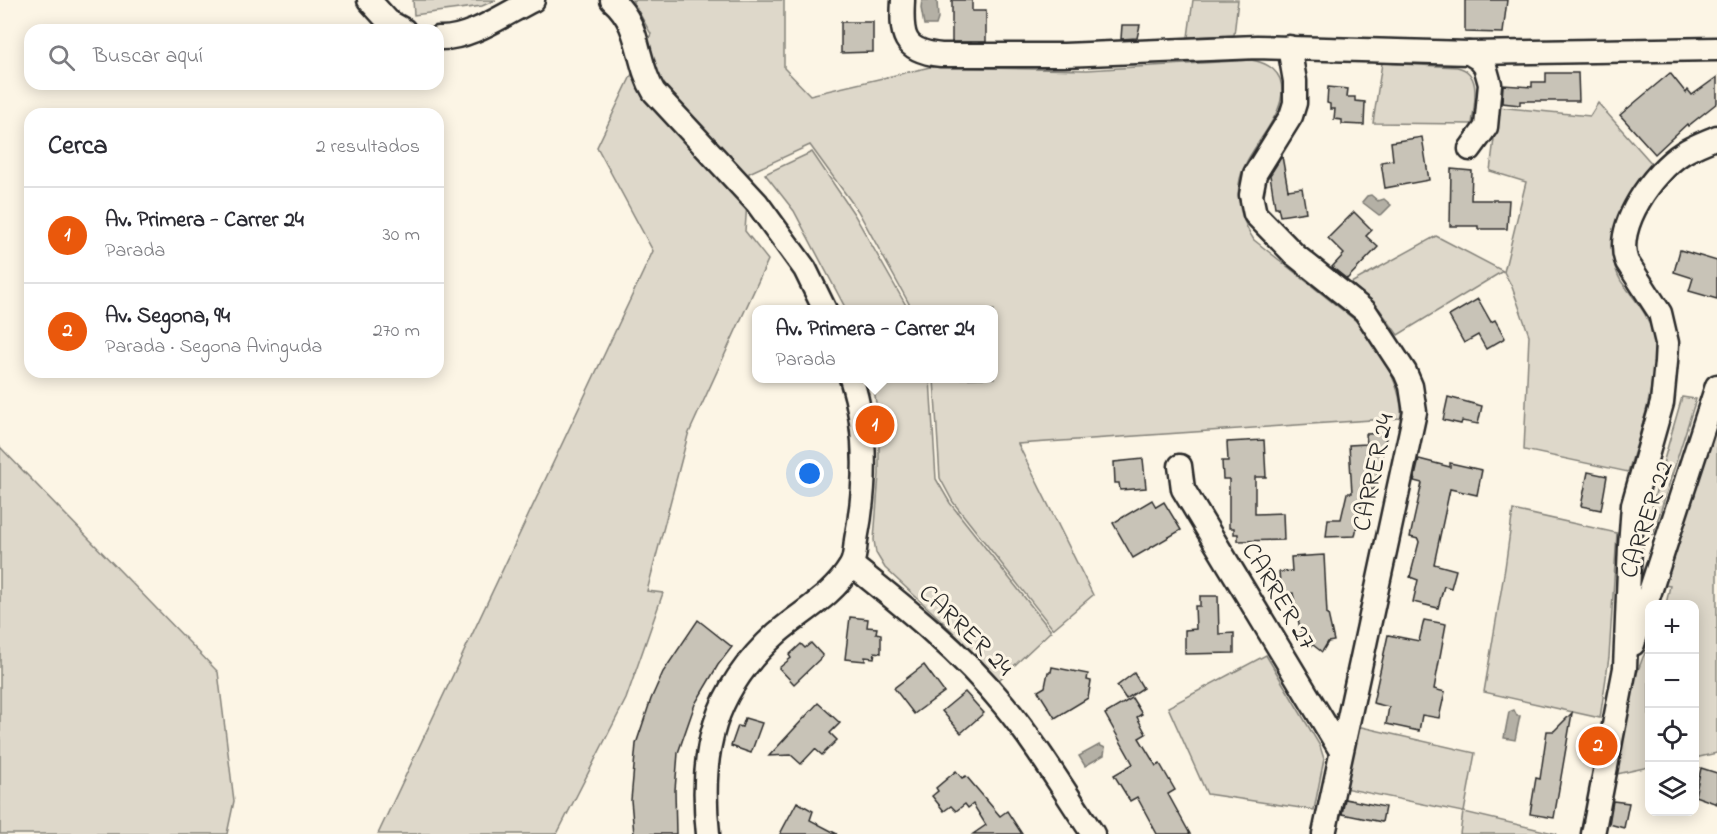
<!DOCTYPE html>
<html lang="es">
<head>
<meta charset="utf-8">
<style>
  body { margin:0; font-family:"Indie Flower",sans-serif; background:#f7f7f7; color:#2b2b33 }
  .controls { position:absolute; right:18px; bottom:18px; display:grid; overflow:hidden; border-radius:12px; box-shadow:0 3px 15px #0003 }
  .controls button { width:54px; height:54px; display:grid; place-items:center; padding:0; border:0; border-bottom:2px solid #e1e1e2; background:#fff; color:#2b2b33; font:30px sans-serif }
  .you { position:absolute; left:810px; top:474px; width:21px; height:21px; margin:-15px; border:4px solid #fff; border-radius:50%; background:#1a73e8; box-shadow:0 0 0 9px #1a73e833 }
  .badge { display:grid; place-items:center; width:39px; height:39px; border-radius:50%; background:#ea580c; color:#fff; font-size:20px; font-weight:700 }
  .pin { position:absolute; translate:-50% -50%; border:3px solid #fff; box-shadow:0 2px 6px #0006 }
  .popup { position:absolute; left:752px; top:305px; width:246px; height:78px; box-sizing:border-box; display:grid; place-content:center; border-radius:12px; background:#fff; filter:drop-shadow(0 2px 4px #0005); font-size:20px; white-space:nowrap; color:#7c7c81 }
  .popup b { font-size:22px; color:#2b2b33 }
  .popup::after { content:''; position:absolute; left:50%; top:100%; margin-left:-12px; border:12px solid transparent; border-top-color:#fff }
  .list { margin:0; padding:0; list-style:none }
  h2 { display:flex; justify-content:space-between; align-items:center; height:78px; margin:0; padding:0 24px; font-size:26px }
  h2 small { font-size:20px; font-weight:400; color:#7c7c81 }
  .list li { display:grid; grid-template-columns:39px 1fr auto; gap:18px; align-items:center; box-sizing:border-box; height:96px; padding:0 24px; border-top:2px solid #e1e1e2 }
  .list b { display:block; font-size:22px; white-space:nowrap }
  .list p { margin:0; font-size:20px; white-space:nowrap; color:#7c7c81 }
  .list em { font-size:20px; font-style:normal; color:#7c7c81 }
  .icon { flex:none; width:33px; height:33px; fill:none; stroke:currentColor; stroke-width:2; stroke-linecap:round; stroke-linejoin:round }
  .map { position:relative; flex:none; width:1717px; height:834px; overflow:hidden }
  .search { position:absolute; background:#fff; box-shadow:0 3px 15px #0003; left:24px; top:24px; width:420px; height:66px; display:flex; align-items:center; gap:15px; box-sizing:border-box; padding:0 21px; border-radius:18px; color:#7c7c81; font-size:22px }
  .panel { position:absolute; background:#fff; box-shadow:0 3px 15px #0003; left:24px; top:108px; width:420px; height:270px; border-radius:18px }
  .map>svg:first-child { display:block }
  .green { fill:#ded8ca; stroke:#84827a; stroke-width:1.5 }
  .water { fill:#b4b0a5; stroke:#7d7b74; stroke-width:1.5 }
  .building { fill:#c8c3b7; stroke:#2b2b2b; stroke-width:1.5 }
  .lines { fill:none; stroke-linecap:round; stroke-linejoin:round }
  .minor-casing { stroke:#2b2b2b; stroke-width:27 }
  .minor { stroke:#fcf5e5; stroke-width:22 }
  .labels { text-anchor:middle; stroke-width:6; stroke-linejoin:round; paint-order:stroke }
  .street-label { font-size:26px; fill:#2b2b2b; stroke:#fcf5e5 }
</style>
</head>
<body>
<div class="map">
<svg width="1717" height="834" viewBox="0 0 1717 834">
  <rect width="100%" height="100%" fill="#fcf5e5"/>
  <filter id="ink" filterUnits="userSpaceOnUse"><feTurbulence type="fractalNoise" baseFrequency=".0167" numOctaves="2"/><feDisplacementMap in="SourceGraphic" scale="12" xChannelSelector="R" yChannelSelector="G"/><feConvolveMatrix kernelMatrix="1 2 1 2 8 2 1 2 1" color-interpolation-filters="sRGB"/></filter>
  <g filter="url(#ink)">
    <g class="green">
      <path d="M413 0H496L482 6 414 15Z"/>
      <path d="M632 0H784V68L810 95 930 67 1087 70 1251 60C1263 62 1275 67 1280 79 1292 113 1247 146 1240 179 1235 201 1242 221 1254 240L1356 321C1376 345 1404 385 1401 418L1018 444 1093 595 1053 629 953 502 940 478 934 379 994 378V310L912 309 858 211 810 145 749 173 745 231 768 260 688 435 647 591 663 593 626 699 557 834H378L653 251 597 147 651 34Z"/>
      <path d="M1193 0H1238L1234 35 1188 37Z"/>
      <path d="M1382 63 1457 67C1483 72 1474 105 1472 124L1373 123Z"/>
      <path d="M1598 103 1654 166C1632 192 1609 218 1613 255 1614 264 1616 273 1621 281 1635 300 1651 316 1654 341 1658 381 1640 434 1628 472L1524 450 1529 335 1512 287 1504 272 1526 182 1490 171 1498 107 1590 116Z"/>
      <path d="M812 152 854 214 908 309H846L794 211 765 174Z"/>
      <path d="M1436 236 1503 271 1398 335 1380 310 1351 283Z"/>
      <path d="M873 379H930L936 479 950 503 1051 631 999 680 946 625 885 568 876 553 874 540 879 474V428Z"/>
      <path d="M1682 397 1696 399 1654 532 1649 538C1643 525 1676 419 1682 397Z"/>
      <path d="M1717 410V753L1695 758 1694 604H1666L1670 586 1663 585Z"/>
      <path d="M0 447 218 672 234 801 227 834H0Z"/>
      <path d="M1513 510 1617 533 1609 657 1600 718 1484 692 1505 568Z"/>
      <path d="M1649 644V767L1617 774C1623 730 1629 684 1649 644Z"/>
      <path d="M1266 655 1320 746 1324 759 1314 810 1207 794 1168 707Z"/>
      <path d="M1357 726 1475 753 1464 812 1557 834H1460L1463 812 1344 788Z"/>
    </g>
    <g class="water">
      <path d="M922 0H937L938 19 936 25H924L921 8Z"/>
      <path d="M1371 195 1378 201 1384 199 1391 205 1382 214 1379 215 1362 202 1367 196Z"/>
      <path d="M1514 710 1517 716H1520L1515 740 1504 738 1509 712Z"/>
      <path d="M1099 745 1105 748 1104 755 1085 766 1079 756Z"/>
    </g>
    <g class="building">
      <path d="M952 0H972V11H986V42H952Z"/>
      <path d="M1465 0H1507L1503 33 1465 32Z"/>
      <path d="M841 22H873V52L841 53Z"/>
      <path d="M1122 25H1140L1137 38 1121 39Z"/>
      <path d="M1546 73H1578L1579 101H1520V105L1502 103 1503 85 1532 87V82H1546Z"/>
      <path d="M1670 73 1686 93 1688 90 1692 95 1717 77V103L1688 126 1687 124 1655 154 1620 115Z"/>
      <path d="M1328 87 1348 89 1347 97H1355V101L1365 102 1364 125 1342 124V120L1334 119 1335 109H1330V104L1327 103Z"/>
      <path d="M1422 137 1429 180 1385 188 1381 162 1393 160 1391 142Z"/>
      <path d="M1282 156 1288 190 1302 188 1306 212 1280 216 1278 207H1275L1270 175Z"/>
      <path d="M1451 169 1472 171 1471 200H1509L1507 229H1478V226H1450Z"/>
      <path d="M1354 212 1372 230 1366 236 1378 247 1347 279 1332 267 1344 254 1328 238Z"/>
      <path d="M1680 250 1717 261V299L1689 291 1693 278 1674 272Z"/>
      <path d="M1478 299 1491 322 1495 320 1505 338 1486 349 1478 335 1464 343 1449 316Z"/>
      <path d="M1448 397 1482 406 1478 424 1462 421 1461 424 1443 420Z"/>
      <path d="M1387 433 1374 490 1368 489V474L1355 536 1326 537 1328 519H1341L1347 493H1352L1349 445 1367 444 1366 434Z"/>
      <path d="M1264 440 1266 477H1255V514L1283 513 1284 540 1238 541V534H1234V528H1229V479H1223L1222 461H1228L1227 442Z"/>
      <path d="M1143 459 1146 488 1120 490 1119 483H1115L1114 462Z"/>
      <path d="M1419 459 1450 467V463L1482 470 1477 495 1450 489 1434 564 1456 570 1451 588 1444 586 1438 608 1413 602 1418 580 1410 577 1419 542 1418 539 1410 537 1422 483 1414 481Z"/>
      <path d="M1588 472 1607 476 1601 510 1581 506Z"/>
      <path d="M1152 500 1156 507 1164 502 1181 530 1133 558 1113 523Z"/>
      <path d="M1324 555 1327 614H1328L1334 641 1328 642 1322 652 1313 645 1309 646 1306 633 1301 634 1293 593 1281 594 1279 572 1292 571 1291 557Z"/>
      <path d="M1200 596H1218L1219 634 1234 633V653L1185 654V630L1196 629 1195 606H1200Z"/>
      <path d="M850 617 868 619 867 627 877 628 876 633 881 634V653L875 652 874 658 865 657V661L845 659Z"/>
      <path d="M698 620 732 647 718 665 695 704 678 753 675 790 676 834H634L631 800 636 744 651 699 663 672Z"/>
      <path d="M1424 620 1446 624 1434 689 1445 692 1439 718 1422 715 1419 731 1386 724 1389 707 1373 703 1388 635 1419 641Z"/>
      <path d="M811 643 823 656 794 684 779 668 791 658 789 655 801 644 805 648Z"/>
      <path d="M924 665 944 692 914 714 894 688Z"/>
      <path d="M1052 667 1088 674 1087 680 1091 681 1088 698 1055 718 1038 691 1045 687 1048 672H1051Z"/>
      <path d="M1134 673 1143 688 1126 699 1117 686Z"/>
      <path d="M965 692 984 713 961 733 942 711Z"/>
      <path d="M1132 698 1142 714 1137 717 1146 734 1139 738 1156 766 1160 764 1175 790 1168 794 1190 834H1157L1137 797 1130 801 1114 775 1133 764 1105 714Z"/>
      <path d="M818 703 840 723 830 733 837 740 822 755 815 749 801 764 791 755 769 756Z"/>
      <path d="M1572 713 1554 818 1530 814 1536 778 1540 779 1547 731H1554Z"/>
      <path d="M745 718 762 723 751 753 731 746 738 726 742 727Z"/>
      <path d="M1701 768 1717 773V804L1695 796Z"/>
      <path d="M956 771 962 778 966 776 1000 816 1007 811 1022 834H973L986 825 973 804 968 808 965 804 956 811 951 806 944 811 932 796 938 791 936 788Z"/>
      <path d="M1345 799 1385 807 1382 822 1342 814Z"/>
      <path d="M1613 801 1629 803 1624 828 1609 824Z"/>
      <path d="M797 802 813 811 810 820 837 834H780Z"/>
    </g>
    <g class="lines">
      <defs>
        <g id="minor">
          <path d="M369 0 388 21 404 30"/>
          <path d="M612 0C642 26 635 61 654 92L757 203 805 269 825 310"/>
          <path d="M903 0C901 35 902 51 941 55H1064L1257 47 1469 53 1479 59 1485 66 1490 84 1486 127 1470 149"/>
          <path d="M438 38C469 40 506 13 533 0"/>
          <path d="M1289 47 1295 81V103L1291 116 1255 174 1251 195 1255 214 1295 255 1365 311 1405 372 1411 386 1415 412 1324 834"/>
          <path d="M1469 53 1717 49"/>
          <path d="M1180 466 1183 489 1341 751"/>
          <path d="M852 565C906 608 960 651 1004 705 1037 745 1064 791 1093 834"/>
          <path d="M1633 644 1717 386"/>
          <path d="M708 834C699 751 713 691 777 633 802 611 832 597 850 567 855 560 855 548 856 540 866 488 868 430 851 378"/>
          <path d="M1593 834 1625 668 1630 546 1633 505 1662 403 1666 362 1667 343 1660 313 1627 262C1613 227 1654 171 1683 153 1694 146 1706 142 1717 137"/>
        </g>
      </defs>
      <use href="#minor" class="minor-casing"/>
      <use href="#minor" class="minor"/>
    </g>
  </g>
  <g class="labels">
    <g class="street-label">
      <text transform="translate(1372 472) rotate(-78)" y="9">CARRER 24</text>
      <text transform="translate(1645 519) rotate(-72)" y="9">CARRER 22</text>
      <text transform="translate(1280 595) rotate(59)" y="9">CARRER 27</text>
      <text transform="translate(967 629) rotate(44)" y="9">CARRER 24</text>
    </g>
  </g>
</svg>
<div class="controls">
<button>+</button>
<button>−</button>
<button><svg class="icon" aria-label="locate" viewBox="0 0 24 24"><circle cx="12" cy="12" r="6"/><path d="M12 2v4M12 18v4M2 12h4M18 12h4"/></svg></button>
<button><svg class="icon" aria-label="layers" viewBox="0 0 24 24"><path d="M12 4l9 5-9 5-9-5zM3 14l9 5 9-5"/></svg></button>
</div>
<div class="you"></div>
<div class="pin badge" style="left:875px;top:425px">1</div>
<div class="popup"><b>Av. Primera - Carrer 24</b>Parada</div>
<div class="pin badge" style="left:1598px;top:746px">2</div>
<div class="search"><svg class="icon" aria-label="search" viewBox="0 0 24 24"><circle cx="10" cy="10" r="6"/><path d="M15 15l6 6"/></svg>Buscar aquí</div>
<section class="panel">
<h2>Cerca<small>2 resultados</small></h2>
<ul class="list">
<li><span class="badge">1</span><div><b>Av. Primera - Carrer 24</b><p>Parada</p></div><em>30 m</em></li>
<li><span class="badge">2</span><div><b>Av. Segona, 94</b><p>Parada · Segona Avinguda</p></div><em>270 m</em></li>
</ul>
</section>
</div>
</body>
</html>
